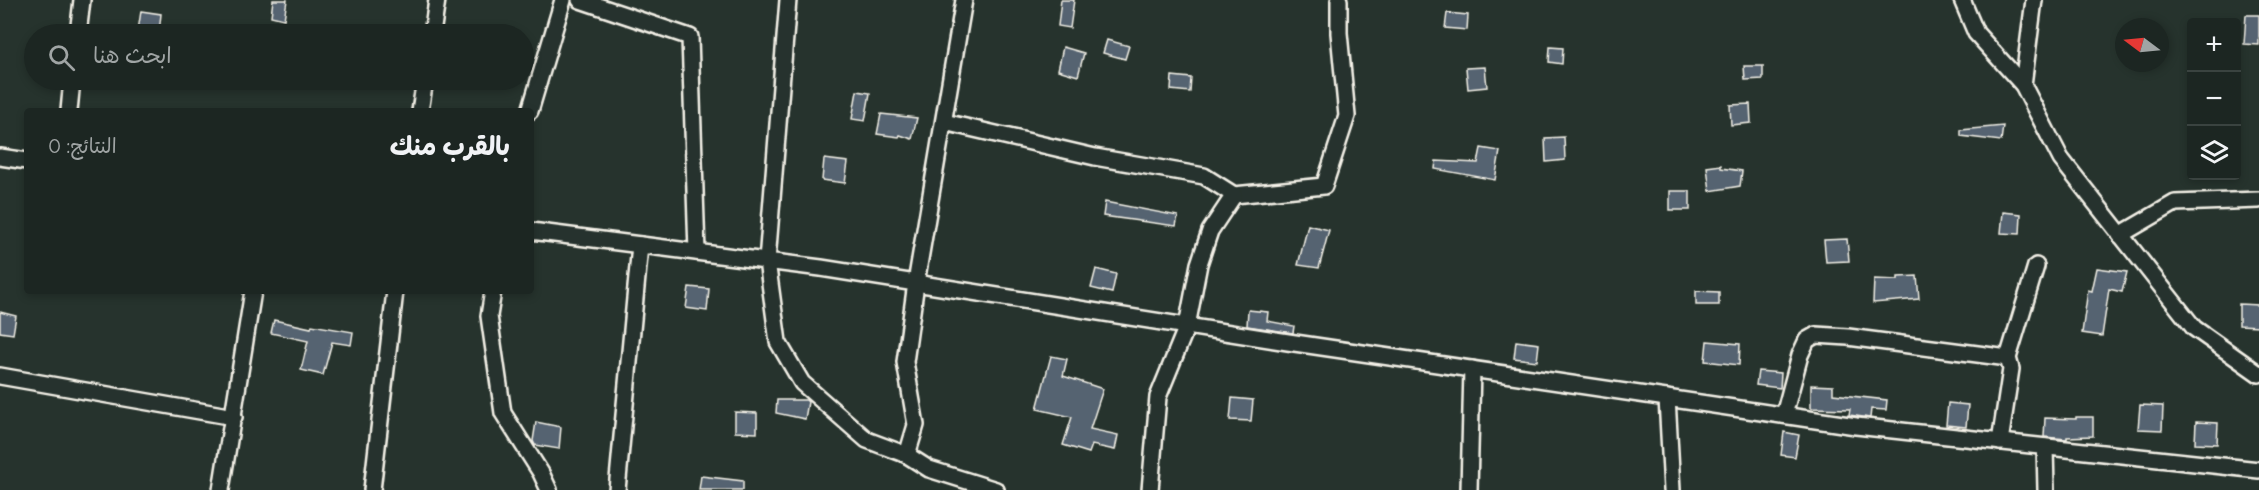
<!DOCTYPE html>
<html lang="ar">
<head>
<meta charset="utf-8">
<style>
  body { margin:0; font-family:Delius,"Playpen Sans Arabic",sans-serif; background:#252e2a; color:#f1f3f6; direction:rtl }
  .controls { position:absolute; right:18px; top:18px; display:grid; overflow:hidden; border-radius:6px; box-shadow:0 3px 9px #0003 }
  .controls button { width:54px; height:54px; display:grid; place-items:center; padding:0; border:0; border-bottom:2px solid #3a4340; background:#1c2622; color:#f1f3f6; font:30px sans-serif }
  .compass { position:absolute; left:2115px; top:18px; width:54px; height:54px; border-radius:50%; background:#1c2622; box-shadow:0 3px 9px #0003; rotate:286deg }
  .list { margin:0; padding:0; list-style:none }
  h2 { display:flex; justify-content:space-between; align-items:center; height:78px; margin:0; padding:0 24px; font-size:26px }
  h2 small { font-size:20px; font-weight:400; color:#a0a5a5 }
  .icon { flex:none; width:33px; height:33px; fill:none; stroke:currentColor; stroke-width:2; stroke-linecap:round; stroke-linejoin:round }
  .map { position:relative; flex:none; width:2259px; height:490px; overflow:hidden; direction:ltr }
  .search { position:absolute; background:#1c2622; box-shadow:0 3px 9px #0003; left:24px; top:24px; width:510px; height:66px; display:flex; align-items:center; gap:15px; box-sizing:border-box; padding:0 21px; border-radius:33px; color:#a0a5a5; font-size:22px }
  .panel { position:absolute; background:#1c2622; box-shadow:0 3px 9px #0003; left:24px; top:108px; width:510px; height:186px; border-radius:6px; direction:rtl }
  .map>svg:first-child { display:block }
  .building { fill:#556471; stroke:#f4f1e8; stroke-width:1.5 }
  .lines { fill:none; stroke-linecap:round; stroke-linejoin:round }
  .street-casing { stroke:#f4f1e8; stroke-width:20 }
  .street { stroke:#26332d; stroke-width:15 }
</style>
</head>
<body>
<div class="map">
<svg width="2259" height="490" viewBox="0 0 2259 490">
  <rect width="100%" height="100%" fill="#26332d"/>
  <filter id="ink" filterUnits="userSpaceOnUse"><feTurbulence type="fractalNoise" baseFrequency=".0167" numOctaves="2"/><feDisplacementMap in="SourceGraphic" scale="12" xChannelSelector="R" yChannelSelector="G"/><feConvolveMatrix kernelMatrix="1 2 1 2 8 2 1 2 1" color-interpolation-filters="sRGB"/></filter>
  <g filter="url(#ink)">
    <g class="building">
      <path d="M273 0H287L284 19 271 16Z"/>
      <path d="M1061 0H1074L1070 28 1058 26Z"/>
      <path d="M141 11 161 14 159 33 138 31Z"/>
      <path d="M1447 13 1468 15 1467 30 1445 28Z"/>
      <path d="M2246 15H2259V45L2244 44Z"/>
      <path d="M1107 40 1129 46 1125 59 1103 53Z"/>
      <path d="M1063 47 1084 53 1078 76 1058 70Z"/>
      <path d="M1550 47 1563 48 1562 64 1549 62Z"/>
      <path d="M1744 66H1763V79L1745 80Z"/>
      <path d="M1485 67 1487 87 1468 89 1466 68Z"/>
      <path d="M1172 76 1191 78 1190 92 1171 90Z"/>
      <path d="M857 91 870 93 865 121 852 119Z"/>
      <path d="M1750 104 1751 123 1731 125 1730 105Z"/>
      <path d="M881 114 917 118 912 139 900 135 899 137 877 134Z"/>
      <path d="M2003 126 2001 141 1961 136V130Z"/>
      <path d="M1564 137 1565 160 1546 162 1545 138Z"/>
      <path d="M1481 148 1500 151 1495 180 1435 169 1436 161 1478 163Z"/>
      <path d="M824 159 848 162 845 183 822 180Z"/>
      <path d="M1721 165V168L1742 171 1740 186 1710 191 1707 167Z"/>
      <rect x="1670" y="191" width="20" height="19"/>
      <path d="M1105 202 1178 216 1176 226 1103 216Z"/>
      <path d="M2003 212 2021 214 2020 234 2001 233Z"/>
      <path d="M1308 225 1329 230 1319 268 1298 265Z"/>
      <path d="M1847 239 1849 261 1826 262 1824 240Z"/>
      <path d="M2097 268 2127 272 2122 292 2109 289 2102 336 2082 333 2088 290 2092 291Z"/>
      <path d="M1096 269 1116 274 1112 293 1091 288Z"/>
      <path d="M1917 276 1919 299 1873 303 1874 279 1898 280V277Z"/>
      <path d="M689 287 709 289 707 311 686 308Z"/>
      <path d="M1696 291 1719 292V305H1696Z"/>
      <path d="M2239 304 2259 305V326L2239 325Z"/>
      <path d="M1248 310 1268 312 1267 321 1294 326 1293 333 1247 326Z"/>
      <path d="M0 312 16 316 13 334 0 332Z"/>
      <path d="M274 320 311 328 312 325 353 332 351 345 332 342 323 375 301 370 308 341 271 333Z"/>
      <path d="M1516 341 1539 344 1537 361 1514 358Z"/>
      <path d="M1707 341 1740 344 1739 365 1705 361Z"/>
      <path d="M1051 356 1067 359 1063 376 1103 389 1090 429 1118 435 1115 450 1092 445 1089 453 1063 445 1072 417 1037 409Z"/>
      <path d="M1758 371 1781 373 1780 388 1756 385Z"/>
      <path d="M1811 385 1833 386V394L1887 400 1886 410 1871 409 1870 418 1849 415 1850 409 1811 408Z"/>
      <path d="M1232 398 1253 400 1251 421 1230 420Z"/>
      <path d="M777 400H806L808 402 805 419 776 413Z"/>
      <path d="M1948 403 1968 405 1966 427 1946 425Z"/>
      <path d="M2140 405 2163 406 2162 430 2138 429Z"/>
      <path d="M735 412 757 413V433L735 432Z"/>
      <path d="M2076 417H2093V436L2067 437V439L2044 437 2045 418 2076 419Z"/>
      <path d="M536 422 561 427 559 449 535 445 533 441Z"/>
      <path d="M2196 422 2218 423 2217 444 2195 443Z"/>
      <path d="M1784 432 1799 435 1795 457 1781 455Z"/>
      <path d="M701 476 743 481V490H699Z"/>
    </g>
    <g class="lines">
      <defs>
        <g id="street">
          <path d="M580 0 690 37 697 252"/>
          <path d="M788 0 767 261 778 342 802 383 867 440 907 455 929 469 996 490"/>
          <path d="M1962 0 1976 33 2023 85 2061 159 2194 328 2259 374"/>
          <path d="M78 34 82 0"/>
          <path d="M432 34 437 0"/>
          <path d="M2023 85 2034 0"/>
          <path d="M69 111 72 80"/>
          <path d="M420 111 425 80"/>
          <path d="M530 111 563 0"/>
          <path d="M944 122 1095 157 1204 176 1234 195 1324 186 1347 116 1339 33V0"/>
          <path d="M0 157 27 161"/>
          <path d="M531 231 821 268 1288 342 1856 426 2259 470"/>
          <path d="M2120 235 2175 203 2259 200"/>
          <path d="M493 291 489 316 503 413 541 473 549 490"/>
          <path d="M0 376 234 417"/>
          <path d="M1667 398 1672 490"/>
          <path d="M1784 415 1800 355 1807 340 1816 335 1848 337 2008 358"/>
          <path d="M2000 442 2011 369 2008 358 2036 266"/>
          <path d="M2045 447 2046 490"/>
          <path d="M907 455 916 425 905 362 916 283 964 0"/>
          <path d="M221 490 253 291"/>
          <path d="M372 490 395 291"/>
          <path d="M617 490 640 245"/>
          <path d="M1150 490 1158 397 1187 326 1199 264 1210 231 1234 195"/>
          <path d="M1469 490 1472 369"/>
        </g>
      </defs>
      <use href="#street" class="street-casing"/>
      <use href="#street" class="street"/>
    </g>
  </g>
</svg>
<div class="controls">
<button>+</button>
<button>−</button>
<button><svg class="icon" aria-label="layers" viewBox="0 0 24 24"><path d="M12 4l9 5-9 5-9-5zM3 14l9 5 9-5"/></svg></button>
</div>
<svg class="compass" viewBox="-18 -18 36 36"><path d="M0-13l5 13h-10z" fill="#e53935"/><path d="M0 13l5-13h-10z" fill="#a0a5a5"/></svg>
<div class="search"><svg class="icon" aria-label="search" viewBox="0 0 24 24"><circle cx="10" cy="10" r="6"/><path d="M15 15l6 6"/></svg>ابحث هنا</div>
<section class="panel">
<h2>بالقرب منك<small>النتائج: 0</small></h2>
<ul class="list">
</ul>
</section>
</div>
</body>
</html>
